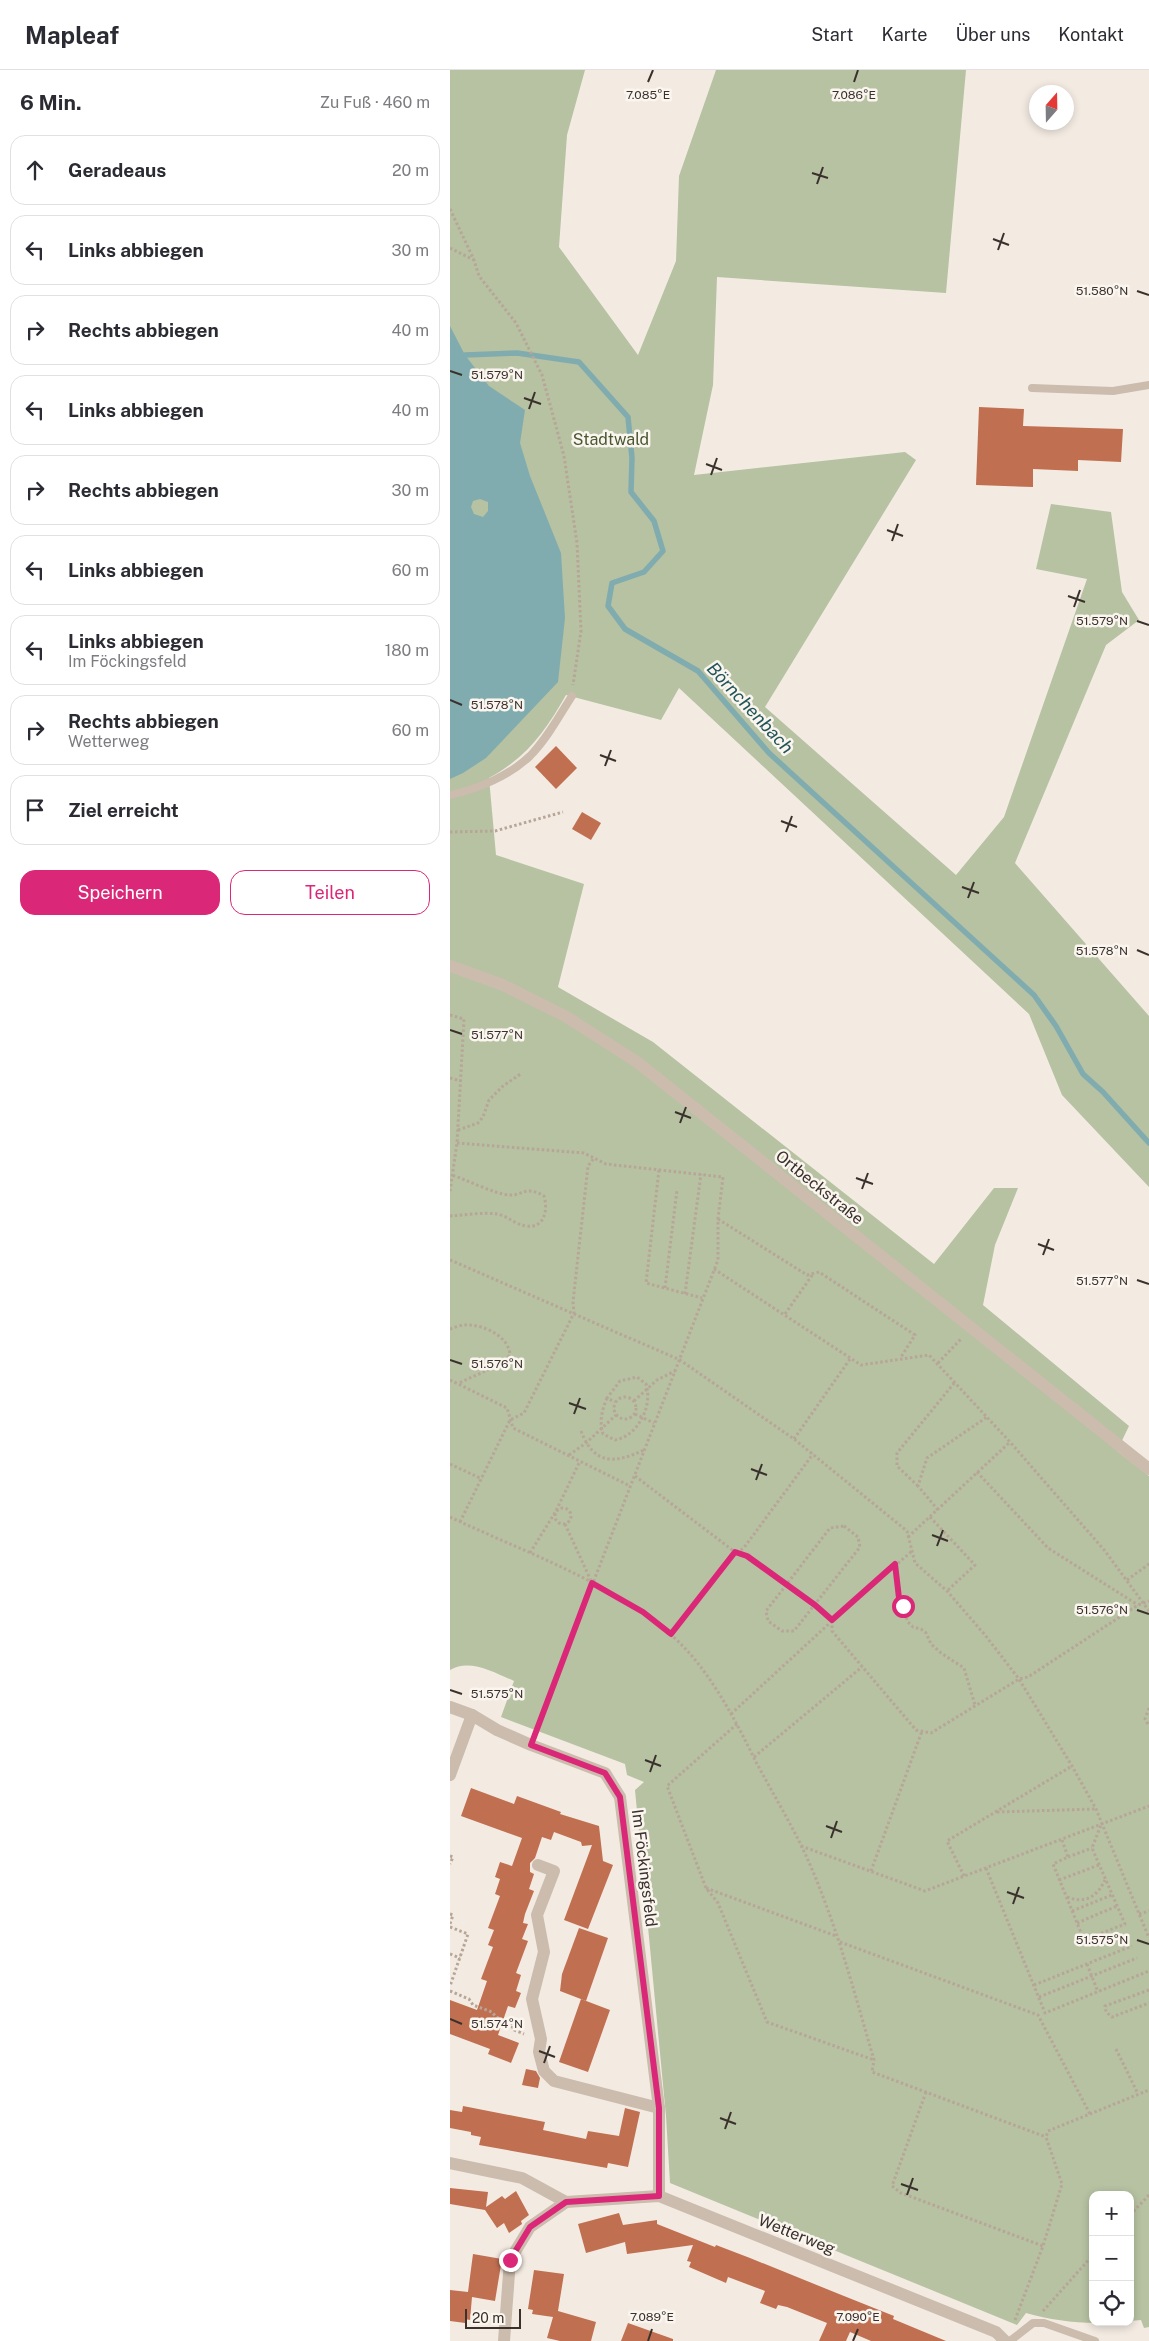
<!DOCTYPE html>
<html lang="de">
<head>
<meta charset="utf-8">
<style>
  body { margin:0; font-family:"Public Sans",sans-serif; background:#f2f2f3; color:#2b2b33 }
  .controls { position:absolute; right:15px; bottom:15px; display:grid; overflow:hidden; border-radius:10px; box-shadow:0 2px 8px #0003 }
  .controls button { width:45px; height:45px; display:grid; place-items:center; padding:0; border:0; border-bottom:1px solid #e1e1e2; background:#fff; color:#2b2b33; font:25px sans-serif }
  .compass { position:absolute; left:579px; top:15px; width:45px; height:45px; border-radius:50%; background:#fff; box-shadow:0 2px 8px #0003; rotate:20deg }
  .scale { position:absolute; left:15px; bottom:12px; width:56px; box-sizing:border-box; padding-left:5px; border:2px solid #3a302c; border-top:0; font-size:14px; line-height:18px; white-space:nowrap; color:#3a302c; -webkit-text-stroke:4px #faf5ee; paint-order:stroke }
  .stop { position:absolute; width:15px; height:15px; margin:-11px; border:4px solid #db2777; border-radius:50%; background:#fff }
  .stop.end { background:#db2777; border-color:#fff; box-shadow:0 1px 5px #0008 }
  .list { margin:0; padding:0; list-style:none }
  h2 { display:flex; justify-content:space-between; align-items:center; height:65px; margin:0; padding:0 20px; font-size:21px }
  h2 small { font-size:16px; font-weight:400; color:#7c7c81 }
  .list li { display:grid; grid-template-columns:32px 1fr auto; gap:15px; align-items:center; box-sizing:border-box; height:70px; margin:0 10px 10px; padding:0 10px; border:1px solid #e1e1e2; border-radius:15px }
  .list b { display:block; font-size:19px; white-space:nowrap }
  .list p { margin:0; font-size:16px; white-space:nowrap; color:#7c7c81 }
  .list em { font-size:16px; font-style:normal; color:#7c7c81 }
  .actions { display:flex; gap:10px; padding:15px 20px }
  .actions a { flex:1; padding:11px 0; border:1px solid #db2777; border-radius:15px; text-align:center; font-size:18px; color:#db2777 }
  .actions .main { background:#db2777; color:#fff }
  .icon { flex:none; width:28px; height:28px; fill:none; stroke:currentColor; stroke-width:2; stroke-linecap:round; stroke-linejoin:round }
  .map { position:relative; flex:none; width:699px; height:2271px; overflow:hidden }
  header { display:flex; align-items:center; gap:30px; box-sizing:border-box; height:70px; padding:0 25px; background:#fff; border-bottom:1px solid #e1e1e2 }
  header strong { font-size:24px }
  nav { display:flex; gap:28px; margin-inline-start:auto; font-size:18px }
  main { display:flex }
  aside { flex:1; background:#fff }
  .map>svg:first-child { display:block }
  .green { fill:#b6c2a2 }
  .water { fill:#81acaf; fill-rule:evenodd }
  .lines { fill:none; stroke-linecap:round; stroke-linejoin:round }
  .stream { stroke:#81acaf; stroke-width:5.5 }
  .building { fill:#c16f51 }
  .path { stroke:#b7a697; stroke-width:3; stroke-dasharray:2.5 2.5; stroke-linecap:butt }
  .service { stroke:#cbbcad; stroke-width:8 }
  .minor { stroke:#cbbcad; stroke-width:12 }
  .route { stroke:#db2777; stroke-width:6 }
  .ticks { fill:none; stroke:#3a302c; stroke-width:2 }
  .labels { text-anchor:middle; stroke-width:5; stroke-linejoin:round; paint-order:stroke }
  .park-label { font-size:16px; fill:#485730; stroke:#faf5ee }
  .street-label { font-size:16px; fill:#3a302c; stroke:#faf5ee }
  .water-label { font-size:18px; font-style:italic; fill:#22555a; stroke:#faf5ee }
  .ticks-label { font-size:12px; text-anchor:middle; fill:#3a302c; stroke:#faf5ee; stroke-width:5; stroke-linejoin:round; paint-order:stroke }
</style>
</head>
<body>
<header>
<strong>Mapleaf</strong>
<nav><a>Start</a><a>Karte</a><a>Über uns</a><a>Kontakt</a></nav>
</header>
<main>
<aside>
<h2>6 Min.<small>Zu Fuß · 460 m</small></h2>
<ul class="list">
<li><svg class="icon" aria-label="ahead" viewBox="0 0 24 24"><path d="M12 20V5M6 11l6-6 6 6"/></svg><div><b>Geradeaus</b></div><em>20 m</em></li>
<li><svg class="icon" aria-label="left" viewBox="0 0 24 24"><path d="M17 20v-9H6M10 6l-5 5 5 5"/></svg><div><b>Links abbiegen</b></div><em>30 m</em></li>
<li><svg class="icon" aria-label="right" viewBox="0 0 24 24"><path d="M7 20v-9h11M14 6l5 5-5 5"/></svg><div><b>Rechts abbiegen</b></div><em>40 m</em></li>
<li><svg class="icon" aria-label="left" viewBox="0 0 24 24"><path d="M17 20v-9H6M10 6l-5 5 5 5"/></svg><div><b>Links abbiegen</b></div><em>40 m</em></li>
<li><svg class="icon" aria-label="right" viewBox="0 0 24 24"><path d="M7 20v-9h11M14 6l5 5-5 5"/></svg><div><b>Rechts abbiegen</b></div><em>30 m</em></li>
<li><svg class="icon" aria-label="left" viewBox="0 0 24 24"><path d="M17 20v-9H6M10 6l-5 5 5 5"/></svg><div><b>Links abbiegen</b></div><em>60 m</em></li>
<li><svg class="icon" aria-label="left" viewBox="0 0 24 24"><path d="M17 20v-9H6M10 6l-5 5 5 5"/></svg><div><b>Links abbiegen</b><p>Im Föckingsfeld</p></div><em>180 m</em></li>
<li><svg class="icon" aria-label="right" viewBox="0 0 24 24"><path d="M7 20v-9h11M14 6l5 5-5 5"/></svg><div><b>Rechts abbiegen</b><p>Wetterweg</p></div><em>60 m</em></li>
<li><svg class="icon" aria-label="arrive" viewBox="0 0 24 24"><path d="M6 21V4h12l-3 4 3 4H6"/></svg><div><b>Ziel erreicht</b></div></li>
</ul>
<div class="actions"><a class="main">Speichern</a><a>Teilen</a></div>
</aside>
<div class="map">
<svg width="699" height="2271" viewBox="0 0 699 2271">
  <rect width="100%" height="100%" fill="#f3ebe2"/>
  <path class="green" d="M0 0H135L117 65 109 177 188 285 226 191 229 106 266 0H516L496 223 267 207 263 315 244 405 455 382 466 390 315 637 506 805 554 747 637 509 586 499 601 434 661 442 672 522 689 550 656 575 565 793 699 946V1117L612 1025 579 944 229 618 211 650 116 625C95 662 77 687 39 708L46 785 134 814 108 917 203 972 484 1194 544 1118H568L545 1175 533 1235 679 1356 667 1381 699 1406V2257L694 2258 691 2250 680 2251V2125H643V2252H666C636 2255 605 2251 576 2243L567 2255 220 2113 216 2046 185 1720 194 1712 177 1705 175 1694 51 1647 64 1611C45 1603 20 1588 0 1600Z"/>
  <path class="water" d="M0 256 15 285 39 316 75 340 70 373 80 406 111 483 115 548 108 612 36 688 13 703 0 709ZM30 429 38 432V441L33 447 24 444 21 437 23 431Z"/>
  <g class="lines">
    <path class="stream" d="M15 285 67 283 129 292 178 347 182 388 181 422 204 451 213 481 194 502 162 513 158 536 175 559 248 601 319 683 584 925 606 956 633 1004 653 1022 699 1073"/>
  </g>
  <g class="building">
    <path d="M529 337 574 339 573 356 673 359 671 392 628 390V401L583 399V417L526 415Z"/>
    <path d="M106 676 127 698 106 719 85 697Z"/>
    <path d="M132 742 151 753 141 770 122 759Z"/>
    <path d="M21 1718 64 1734 67 1726 111 1742 110 1744 149 1756 153 1791 163 1795 138 1859 114 1850 142 1775 132 1776 131 1772 104 1762 101 1770 92 1767 85 1788 80 1793V1802L84 1804 79 1819 84 1821 75 1844 73 1853 78 1854 72 1869 78 1871 66 1903 71 1905 66 1921 71 1923 65 1938 58 1936 48 1965 69 1973 61 1993 38 1984 40 1979 0 1964V1930L27 1940 37 1911 31 1909 43 1877 38 1875 44 1860 38 1858 50 1826 45 1824 50 1809 45 1807 50 1792 62 1796 72 1768 11 1746Z"/>
    <path d="M129 1858 158 1868 136 1931 110 1921 112 1904Z"/>
    <path d="M131 1929 160 1940 138 2002 109 1992Z"/>
    <path d="M76 1999 86 2001 90 2008 88 2018 72 2015Z"/>
    <path d="M13 2036 95 2052 93 2060 136 2069 138 2061 169 2066 175 2038 190 2042 178 2097 158 2093 157 2098 29 2075 31 2067 21 2065V2062L0 2058V2040L12 2042Z"/>
    <path d="M0 2118 38 2122 36 2137 52 2126 55 2129 66 2121 79 2145 71 2151 72 2154 59 2163 54 2153 47 2158 35 2140 0 2134Z"/>
    <path d="M169 2143 173 2155 207 2150V2154L265 2177 266 2175 300 2188 389 2224 444 2246 443 2249 496 2271H421L400 2262 396 2271H369L377 2253 337 2237 328 2235 326 2239 310 2233 315 2221 278 2207 276 2213 239 2197 241 2192 237 2191 243 2175 177 2184 175 2172 136 2183 128 2154Z"/>
    <path d="M23 2184 52 2189 45 2231 22 2227 20 2250 15 2249V2253L0 2251V2220L18 2222Z"/>
    <path d="M84 2200 114 2204 108 2241 146 2252 141 2271H110L97 2268 103 2247 82 2244 83 2240 78 2239Z"/>
    <path d="M178 2253 223 2269V2271H171Z"/>
  </g>
  <g class="lines">
    <g class="path">
      <path d="M0 139 24 190 29 206 66 253 92 305 114 386 127 473 131 561 123 615"/>
      <path d="M0 178 24 190"/>
      <path d="M0 762 45 761 113 742"/>
      <path d="M0 945 14 949 7 1073 0 1121"/>
      <path d="M0 1008 11 1011"/>
      <path d="M8 1060 28 1053 33 1047 39 1030 53 1016 72 1003"/>
      <path d="M7 1073 134 1083 156 1094 273 1107 268 1149V1190L86 1660"/>
      <path d="M209 1100 196 1213 252 1228"/>
      <path d="M0 1146C15 1145 33 1142 47 1144 58 1146 66 1155 76 1156 95 1159 98 1139 94 1126 75 1115 73 1126 59 1125 45 1124 17 1110 2 1105"/>
      <path d="M268 1149 357 1205 369 1202 465 1265 451 1287"/>
      <path d="M0 1190 230 1290 344 1369 457 1461 465 1493 497 1521 535 1565 569 1609 622 1696 646 1739 699 1868"/>
      <path d="M264 1199 411 1295 479 1285 560 1372 655 1481 699 1541"/>
      <path d="M215 1218 227 1120"/>
      <path d="M235 1224 251 1104"/>
      <path d="M335 1244 363 1204"/>
      <path d="M0 1259C6 1257 13 1254 20 1255 36 1256 59 1267 60 1285L53 1293 9 1313"/>
      <path d="M488 1293 512 1268"/>
      <path d="M0 1310 57 1338 63 1358 180 1416"/>
      <circle cx="175" cy="1338" r="11"/>
      <path d="M157 1328C152 1340 149 1351 153 1364L165 1370C188 1366 203 1336 196 1314L187 1307 170 1311 157 1328 165 1332"/>
      <path d="M184 1331 207 1310 225 1301"/>
      <path d="M185 1344 204 1353"/>
      <path d="M131 1361C144 1395 164 1394 194 1380"/>
      <path d="M344 1369 400 1289"/>
      <path d="M119 1385 136 1373 166 1345"/>
      <path d="M0 1394 32 1409"/>
      <path d="M527 1402 598 1478 688 1535"/>
      <path d="M185 1406 285 1482 297 1486 365 1535 382 1551V1561L466 1660 481 1663 569 1609 578 1607 688 1535 699 1531"/>
      <path d="M468 1416 447 1396V1383L505 1312"/>
      <circle cx="113" cy="1446" r="8"/>
      <path d="M488 1440 468 1416 477 1388 537 1347"/>
      <path d="M0 1447C74 1482 157 1510 220 1564 257 1595 285 1649 306 1692 321 1720 337 1747 351 1775 384 1844 403 1918 424 1990L422 2002 596 2067"/>
      <path d="M480 1447 525 1495 497 1521"/>
      <path d="M10 1452 60 1350 74 1343 124 1243 123 1232 138 1096 144 1088"/>
      <path d="M115 1454 142 1513"/>
      <path d="M394 1456 408 1467 410 1477 344 1561H332L318 1551 316 1541 380 1458Z"/>
      <path d="M458 1467 560 1372"/>
      <path d="M80 1483 106 1441 130 1391"/>
      <path d="M445 1494 449 1528 458 1552 463 1557 471 1559 476 1563 481 1574 491 1583 514 1598 525 1635"/>
      <path d="M677 1510 699 1494"/>
      <path d="M221 1564 285 1482 291 1480 296 1475 363 1384"/>
      <path d="M699 1638 695 1649 699 1656"/>
      <path d="M281 1644 382 1551 462 1481"/>
      <path d="M287 1654 217 1716 256 1818 268 1833 317 1952 424 1990"/>
      <path d="M304 1687 412 1597"/>
      <path d="M547 1742 645 1739"/>
      <path d="M612 1770 618 1787 603 1794 634 1870 675 1854 642 1778 651 1755"/>
      <path d="M351 1776 475 1821 699 1736"/>
      <path d="M0 1786 3 1787 0 1794"/>
      <path d="M618 1787 642 1778"/>
      <path d="M536 1798 595 1943 699 1901"/>
      <path d="M421 1801 472 1661"/>
      <path d="M514 1806 497 1771 622 1696"/>
      <path d="M609 1810 649 1795"/>
      <path d="M256 1818 386 1866"/>
      <path d="M617 1827C635 1834 647 1827 655 1810"/>
      <path d="M622 1841 662 1825"/>
      <path d="M0 1844 3 1845 0 1854"/>
      <path d="M689 1844 699 1841"/>
      <path d="M627 1853 667 1836"/>
      <path d="M0 1857 18 1864 0 1916"/>
      <path d="M390 1872 588 1945 640 2044"/>
      <path d="M0 1884 10 1888"/>
      <path d="M637 1894 648 1922"/>
      <path d="M584 1915 682 1876"/>
      <path d="M699 1920 655 1936 656 1942 662 1947 699 1933"/>
      <path d="M0 1921 19 1929 23 1935 42 1942 46 1947 63 1954 62 1959 74 1964"/>
      <path d="M589 1927 687 1888"/>
      <path d="M666 1979 688 2024"/>
      <path d="M476 2022 442 2116 451 2123 593 2176"/>
      <path d="M680 2145 699 2125"/>
      <path d="M593 2241 643 2185"/>
      <path d="M565 2250 593 2176 612 2114 596 2067 598 2061 699 2020"/>
    </g>
    <g class="service">
      <path d="M582 318 663 321 699 315"/>
      <path d="M0 725C28 719 59 706 80 686 97 669 109 646 122 626"/>
      <path d="M560 2271 583 2253H594L645 2271"/>
    </g>
    <g class="minor">
      <path d="M0 896 53 915 115 946 187 992 699 1399"/>
      <path d="M0 1637 22 1645 47 1660 81 1675 155 1703 170 1727 209 2038V2126"/>
      <path d="M0 1705 22 1645"/>
      <path d="M88 1795 104 1801 87 1845 94 1882 82 1929 91 1969 89 1982 94 2001 104 2011 209 2038"/>
      <path d="M0 2093 72 2108 116 2132"/>
      <path d="M54 2271 60 2190 80 2157 116 2132 209 2126 546 2262 555 2271"/>
    </g>
  </g>
  <g class="lines">
    <path class="route" d="M60 2190 80 2157 116 2132 209 2126V2038L170 1727 155 1703 81 1675 142 1513 193 1542 221 1564 285 1482 297 1486 365 1535 382 1550 445 1494 449 1528 453 1536"/>
  </g>
  <path class="ticks" d="M198 12 203 0M404 12 408 0M362 103 378 108M367 114 373 97M543 169 559 175M548 180 554 163M687 221 699 225M0 301 12 305M74 328 91 334M79 339 85 322M256 394 272 400M261 405 267 388M437 460 453 466M442 471 448 454M618 526 635 532M624 537 630 520M687 551 699 555M0 630 12 635M150 685 166 691M155 696 161 680M331 751 347 757M336 762 342 746M512 817 529 823M518 828 524 812M687 880 699 885M0 960 12 964M225 1042 241 1048M230 1053 236 1037M406 1108 423 1114M412 1119 418 1103M588 1174 604 1180M593 1185 599 1169M687 1210 699 1214M0 1290 12 1294M119 1333 136 1339M124 1344 130 1328M301 1399 317 1405M306 1410 312 1394M482 1465 498 1471M487 1476 493 1460M687 1540 699 1544M0 1620 12 1624M195 1690 211 1696M200 1702 206 1685M376 1756 392 1762M381 1768 387 1751M557 1822 574 1828M563 1834 569 1817M687 1870 699 1874M0 1949 12 1954M89 1981 105 1987M94 1993 100 1976M270 2048 286 2054M275 2059 281 2042M451 2114 468 2120M457 2125 463 2108M198 2271 202 2259M403 2271 408 2259"/>
  <g class="labels">
    <g class="park-label">
      <text x="161" y="375">Stadtwald</text>
    </g>
    <g class="street-label">
      <text transform="translate(370 1117) rotate(39)" y="6">Ortbeckstraße</text>
      <text transform="translate(195 1798) rotate(83)" y="6">Im Föckingsfeld</text>
      <text transform="translate(347 2164) rotate(22)" y="6">Wetterweg</text>
    </g>
    <g class="water-label">
      <text transform="translate(300 638) rotate(47)" y="6">Börnchenbach</text>
    </g>
  </g>
  <g class="ticks-label">
    <text x="404" y="29">7.086°E</text>
    <text x="198" y="29">7.085°E</text>
    <text x="652" y="225">51.580°N</text>
    <text x="47" y="309">51.579°N</text>
    <text x="652" y="555">51.579°N</text>
    <text x="47" y="639">51.578°N</text>
    <text x="652" y="885">51.578°N</text>
    <text x="47" y="969">51.577°N</text>
    <text x="652" y="1215">51.577°N</text>
    <text x="47" y="1298">51.576°N</text>
    <text x="652" y="1544">51.576°N</text>
    <text x="47" y="1628">51.575°N</text>
    <text x="652" y="1874">51.575°N</text>
    <text x="47" y="1958">51.574°N</text>
    <text x="202" y="2251">7.089°E</text>
    <text x="408" y="2251">7.090°E</text>
  </g>
</svg>
<div class="controls">
<button>+</button>
<button>−</button>
<button><svg class="icon" aria-label="locate" viewBox="0 0 24 24"><circle cx="12" cy="12" r="6"/><path d="M12 2v4M12 18v4M2 12h4M18 12h4"/></svg></button>
</div>
<svg class="compass" viewBox="-18 -18 36 36"><path d="M0-13l5 13h-10z" fill="#e53935"/><path d="M0 13l5-13h-10z" fill="#7c7c81"/></svg>
<div class="scale">20 m</div>
<div class="stop" style="left:453px;top:1536px"></div>
<div class="stop end" style="left:60px;top:2190px"></div>
</div>
</main>
</body>
</html>
